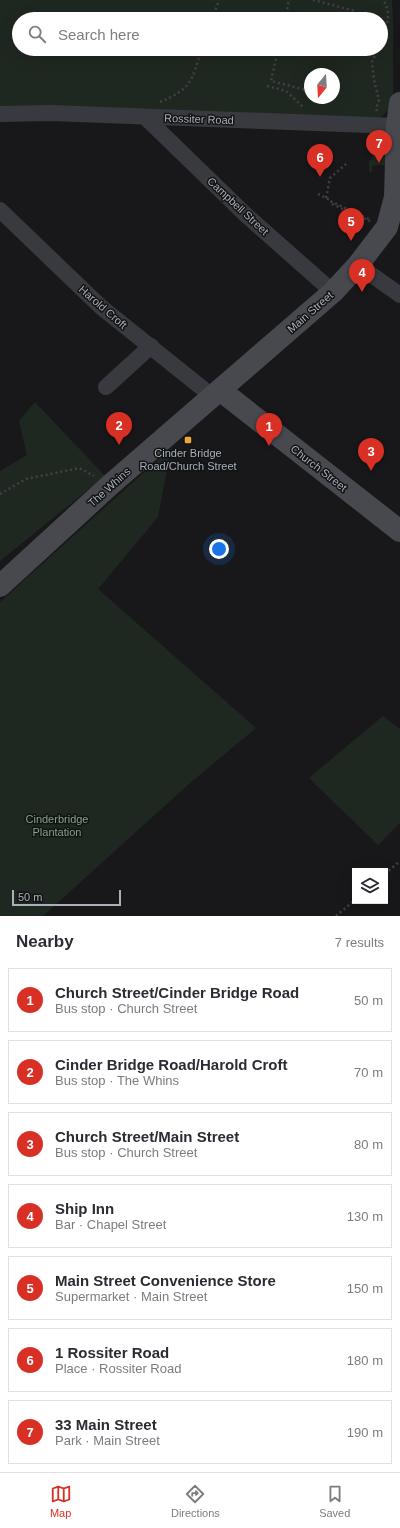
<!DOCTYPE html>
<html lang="en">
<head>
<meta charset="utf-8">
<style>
  body { margin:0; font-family:Helvetica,sans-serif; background:#f7f7f7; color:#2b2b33 }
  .controls { position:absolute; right:12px; bottom:12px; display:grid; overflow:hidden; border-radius:0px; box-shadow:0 4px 16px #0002 }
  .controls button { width:36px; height:36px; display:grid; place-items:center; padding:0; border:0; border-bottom:1px solid #e1e1e2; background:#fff; color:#2b2b33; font:20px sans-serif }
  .compass { position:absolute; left:304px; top:68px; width:36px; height:36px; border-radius:50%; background:#fff; box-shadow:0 4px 16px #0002; rotate:198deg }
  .scale { position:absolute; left:12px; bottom:10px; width:109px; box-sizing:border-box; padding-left:4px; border:2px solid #aab0b9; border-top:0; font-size:11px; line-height:14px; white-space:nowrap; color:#aab0b9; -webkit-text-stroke:3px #121315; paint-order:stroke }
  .you { position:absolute; left:219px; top:549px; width:14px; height:14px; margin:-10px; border:3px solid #fff; border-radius:50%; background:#1a73e8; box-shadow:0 0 0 6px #1a73e833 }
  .badge { display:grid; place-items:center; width:26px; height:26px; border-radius:50%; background:#d93025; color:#fff; font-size:13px; font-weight:700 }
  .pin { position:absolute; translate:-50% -33px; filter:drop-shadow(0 1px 2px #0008) }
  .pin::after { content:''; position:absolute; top:21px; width:14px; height:12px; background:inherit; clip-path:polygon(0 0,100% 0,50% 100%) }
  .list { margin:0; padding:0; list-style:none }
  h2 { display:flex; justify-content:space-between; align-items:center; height:52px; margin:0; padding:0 16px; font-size:17px }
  h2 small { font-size:13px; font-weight:400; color:#7c7c81 }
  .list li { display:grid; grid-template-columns:26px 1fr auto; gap:12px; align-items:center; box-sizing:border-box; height:64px; margin:0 8px 8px; padding:0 8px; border:1px solid #e1e1e2; border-radius:0px }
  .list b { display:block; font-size:15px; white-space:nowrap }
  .list p { margin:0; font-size:13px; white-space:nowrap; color:#7c7c81 }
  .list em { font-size:13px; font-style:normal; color:#7c7c81 }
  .icon { flex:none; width:22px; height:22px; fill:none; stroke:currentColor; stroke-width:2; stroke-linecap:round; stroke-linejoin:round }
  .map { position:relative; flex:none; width:400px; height:916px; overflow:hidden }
  .search { position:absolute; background:#fff; box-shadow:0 4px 16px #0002; left:12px; right:12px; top:12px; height:44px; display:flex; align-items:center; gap:10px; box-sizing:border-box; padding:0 14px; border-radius:22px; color:#7c7c81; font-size:15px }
  .sheet { height:556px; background:#fff }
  nav { display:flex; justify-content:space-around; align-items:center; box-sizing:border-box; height:56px; border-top:1px solid #e1e1e2; background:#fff; font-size:11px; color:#7c7c81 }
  nav a { display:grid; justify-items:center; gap:2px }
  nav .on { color:#d93025 }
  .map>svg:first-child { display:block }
  .green { fill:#1f2820; fill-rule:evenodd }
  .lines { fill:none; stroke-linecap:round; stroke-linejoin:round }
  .path { stroke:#3f4146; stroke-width:2.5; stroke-dasharray:2 3; stroke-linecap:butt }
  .street { stroke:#393a3f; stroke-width:16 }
  .secondary { stroke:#47494f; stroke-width:22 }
  .poi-dot { fill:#f1a538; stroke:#121315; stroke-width:1.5 }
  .labels { text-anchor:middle; stroke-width:3; stroke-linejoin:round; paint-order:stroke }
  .street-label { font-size:11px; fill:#aab0b9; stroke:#121315 }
  .poi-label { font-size:11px; fill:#aab0b9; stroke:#121315 }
  .park-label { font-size:11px; fill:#81a481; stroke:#121315 }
</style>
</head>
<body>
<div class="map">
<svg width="400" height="916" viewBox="0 0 400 916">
  <rect width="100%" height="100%" fill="#18181a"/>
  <g class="green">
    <path d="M0 0H392L393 21V105L377 121 0 109ZM19 19H381V49H19ZM310 74H334V98H310Z"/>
    <path d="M373 150 390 152 387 166 382 165 372 166V172H369V160H372Z"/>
    <path d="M35 402 105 476 0 561V471L27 455 19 421Z"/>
    <path d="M171 448 158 517 98 589 256 728 190 783 43 916H0V602Z"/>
    <path d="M383 716 400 729V823L378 845 309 778Z"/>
  </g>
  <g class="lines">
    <g class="path">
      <path d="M313 0 355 11"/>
      <path d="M212 19 219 0"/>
      <path d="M285 19 289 0"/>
      <path d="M381 42C386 27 393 14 383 0"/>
      <path d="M278 49 271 81 310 91"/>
      <path d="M267 86 286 91 303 107"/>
      <path d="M160 102C193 88 191 81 202 49"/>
      <path d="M377 111 376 109 379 100 374 80 372 62 378 49"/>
      <path d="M318 194 330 200V201L371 220"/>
      <path d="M326 198 330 178 346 164"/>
      <path d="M332 204 370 221"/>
      <path d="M0 494 26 479 79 468 94 476"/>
      <path d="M385 874 400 861"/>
      <path d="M336 916 355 900"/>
    </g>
    <g class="street">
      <path d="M0 114 51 113 397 126"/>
      <path d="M146 118 246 215 333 292"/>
      <path d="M0 210 101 307 212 396"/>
      <path d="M358 265 400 295"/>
      <path d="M106 387 151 346"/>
    </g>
    <g class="secondary">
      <path d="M220 390 400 531"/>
      <path d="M0 586 110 485 333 292 358 265 387 227 395 197 397 126 400 103"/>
    </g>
  </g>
  <rect class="poi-dot" x="184" y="436" width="8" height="8" rx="2"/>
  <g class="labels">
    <g class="street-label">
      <text transform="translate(199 119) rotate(2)" y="4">Rossiter Road</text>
      <text transform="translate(238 206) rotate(43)" y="4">Campbell Street</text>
      <text transform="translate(103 307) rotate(41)" y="4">Harold Croft</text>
      <text transform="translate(310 312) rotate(-41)" y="4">Main Street</text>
      <text transform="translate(319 468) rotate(38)" y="4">Church Street</text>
      <text transform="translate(109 487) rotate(-42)" y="4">The Whins</text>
    </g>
    <g class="poi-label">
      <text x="188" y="457">Cinder Bridge<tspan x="188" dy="13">Road/Church Street</tspan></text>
    </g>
    <g class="park-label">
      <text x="57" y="823">Cinderbridge<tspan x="57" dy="13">Plantation</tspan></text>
    </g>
  </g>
</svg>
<div class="controls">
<button><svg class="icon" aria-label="layers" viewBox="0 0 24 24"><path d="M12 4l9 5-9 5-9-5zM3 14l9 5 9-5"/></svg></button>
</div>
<svg class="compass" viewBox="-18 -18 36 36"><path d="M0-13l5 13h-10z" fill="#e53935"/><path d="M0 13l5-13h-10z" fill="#7c7c81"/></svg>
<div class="scale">50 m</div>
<div class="you"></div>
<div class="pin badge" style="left:269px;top:446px">1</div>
<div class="pin badge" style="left:119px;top:445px">2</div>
<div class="pin badge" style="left:371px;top:471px">3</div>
<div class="pin badge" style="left:362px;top:292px">4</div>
<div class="pin badge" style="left:351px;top:241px">5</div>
<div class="pin badge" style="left:320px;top:177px">6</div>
<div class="pin badge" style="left:379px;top:163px">7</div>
<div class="search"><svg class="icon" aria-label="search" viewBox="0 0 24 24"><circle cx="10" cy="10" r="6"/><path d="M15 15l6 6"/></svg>Search here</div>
</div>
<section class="sheet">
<h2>Nearby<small>7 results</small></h2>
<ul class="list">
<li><span class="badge">1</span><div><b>Church Street/Cinder Bridge Road</b><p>Bus stop · Church Street</p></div><em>50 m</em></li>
<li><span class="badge">2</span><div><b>Cinder Bridge Road/Harold Croft</b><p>Bus stop · The Whins</p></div><em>70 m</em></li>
<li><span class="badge">3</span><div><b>Church Street/Main Street</b><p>Bus stop · Church Street</p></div><em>80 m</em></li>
<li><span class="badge">4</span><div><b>Ship Inn</b><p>Bar · Chapel Street</p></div><em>130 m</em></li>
<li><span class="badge">5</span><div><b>Main Street Convenience Store</b><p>Supermarket · Main Street</p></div><em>150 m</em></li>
<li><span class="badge">6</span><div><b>1 Rossiter Road</b><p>Place · Rossiter Road</p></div><em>180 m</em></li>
<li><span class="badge">7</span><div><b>33 Main Street</b><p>Park · Main Street</p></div><em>190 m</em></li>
</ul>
</section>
<nav>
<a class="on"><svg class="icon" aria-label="map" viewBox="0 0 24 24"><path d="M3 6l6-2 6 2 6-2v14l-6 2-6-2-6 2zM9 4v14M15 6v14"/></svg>Map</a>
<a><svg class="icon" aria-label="directions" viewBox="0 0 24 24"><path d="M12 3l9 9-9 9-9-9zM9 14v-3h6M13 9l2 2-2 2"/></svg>Directions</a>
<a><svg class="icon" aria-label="saved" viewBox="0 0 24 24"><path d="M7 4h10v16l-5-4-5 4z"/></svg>Saved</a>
</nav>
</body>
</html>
